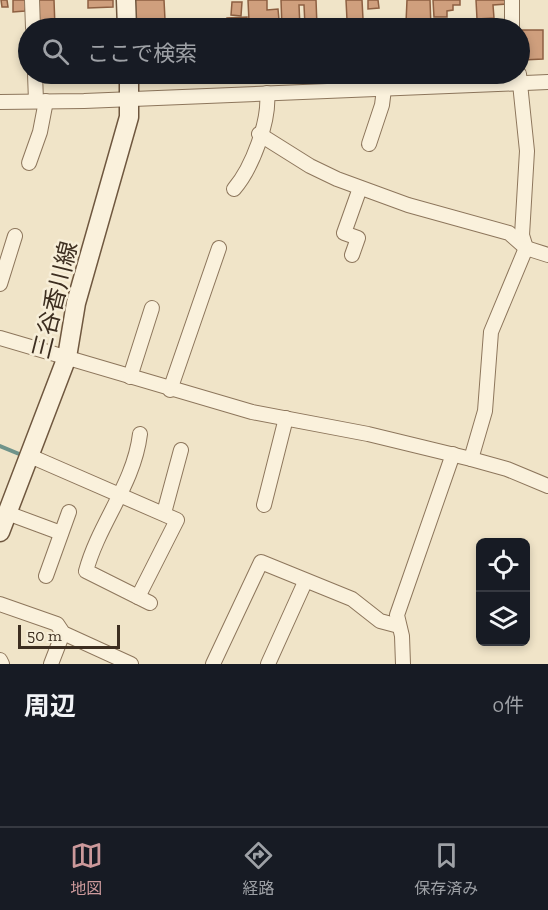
<!DOCTYPE html>
<html lang="ja">
<head>
<meta charset="utf-8">
<style>
  body { margin:0; font-family:"Zilla Slab","Noto Sans JP",serif; background:#20242c; color:#f1f3f6 }
  .controls { position:absolute; right:18px; bottom:18px; display:grid; overflow:hidden; border-radius:9px; box-shadow:0 3px 9px #0003 }
  .controls button { width:54px; height:54px; display:grid; place-items:center; padding:0; border:0; border-bottom:2px solid #363941; background:#171b24; color:#f1f3f6; font:30px sans-serif }
  .scale { position:absolute; left:18px; bottom:15px; width:102px; box-sizing:border-box; padding-left:6px; border:3px solid #3d2e20; border-top:0; font-size:16px; line-height:21px; white-space:nowrap; color:#3d2e20; -webkit-text-stroke:4px #f7eed8; paint-order:stroke }
  .list { margin:0; padding:0; list-style:none }
  h2 { display:flex; justify-content:space-between; align-items:center; height:78px; margin:0; padding:0 24px; font-size:26px }
  h2 small { font-size:20px; font-weight:400; color:#9ea1a6 }
  .icon { flex:none; width:33px; height:33px; fill:none; stroke:currentColor; stroke-width:2; stroke-linecap:round; stroke-linejoin:round }
  .map { position:relative; flex:none; width:548px; height:664px; overflow:hidden }
  .search { position:absolute; background:#171b24; box-shadow:0 3px 9px #0003; left:18px; right:18px; top:18px; height:66px; display:flex; align-items:center; gap:15px; box-sizing:border-box; padding:0 21px; border-radius:33px; color:#9ea1a6; font-size:22px }
  .sheet { height:162px; background:#171b24 }
  nav { display:flex; justify-content:space-around; align-items:center; box-sizing:border-box; height:84px; border-top:2px solid #363941; background:#171b24; font-size:16px; color:#9ea1a6 }
  nav a { display:grid; justify-items:center; gap:3px }
  nav .on { color:#cc999b }
  .map>svg:first-child { display:block }
  .lines { fill:none; stroke-linecap:round; stroke-linejoin:round }
  .stream { stroke:#6f938a; stroke-width:4 }
  .building { fill:#cf9f7d; stroke:#8d5f41; stroke-width:1.5 }
  .minor-casing { stroke:#8d765c; stroke-width:16 }
  .secondary-casing { stroke:#6f573f; stroke-width:21 }
  .minor { stroke:#faf1dc; stroke-width:14 }
  .secondary { stroke:#faf1dc; stroke-width:18 }
  .labels { text-anchor:middle; stroke-width:5; stroke-linejoin:round; paint-order:stroke }
  .street-label { font-size:24px; fill:#3d2e20; stroke:#f7eed8 }
</style>
</head>
<body>
<div class="map">
<svg width="548" height="664" viewBox="0 0 548 664">
  <rect width="100%" height="100%" fill="#f0e4c8"/>
  <g class="lines">
    <path class="stream" d="M0 446 24 456"/>
  </g>
  <g class="building">
    <path d="M1 0H7L8 7H2Z"/>
    <path d="M13 0H27L25 11 13 12Z"/>
    <path d="M37 0H54L55 28H37Z"/>
    <path d="M88 0H113V7L88 8Z"/>
    <path d="M129 0H164L165 20 130 22Z"/>
    <path d="M248 0H267V10L278 9 279 20 249 22Z"/>
    <path d="M281 0H316L317 26H305L304 5H299L300 28H282Z"/>
    <path d="M346 0H362L363 19 347 20Z"/>
    <path d="M368 0H378L379 8 368 9Z"/>
    <path d="M407 0H430L431 28H418V22L406 23Z"/>
    <path d="M433 0H460V5H453V10L447 11V17H434Z"/>
    <path d="M476 0H507V4L493 5 494 18 477 19Z"/>
    <path d="M232 2H242L241 16 231 15Z"/>
    <path d="M247 17V28H227V18Z"/>
    <path d="M522 30H543V59L523 60Z"/>
  </g>
  <g class="lines">
    <defs>
      <g id="minor">
        <path d="M32 0 33 28"/>
        <path d="M512 0V28"/>
        <path d="M35 74 36 101"/>
        <path d="M519 74 527 151 522 235 526 248"/>
        <path d="M0 102 84 101 548 82"/>
        <path d="M259 134 310 166 337 179 408 205 509 233 526 248"/>
        <path d="M369 144 382 105 384 89"/>
        <path d="M29 163 40 132 46 101"/>
        <path d="M234 189C252 168 270 121 267 93"/>
        <path d="M352 255 358 238 344 233 360 188"/>
        <path d="M0 284 15 236"/>
        <path d="M0 338 252 412 368 434 471 459 507 469 548 486"/>
        <path d="M130 377 152 308"/>
        <path d="M170 390 219 248"/>
        <path d="M140 434C134 484 99 523 86 571L150 603"/>
        <path d="M30 456 177 520 138 597"/>
        <path d="M471 459 485 411 491 332 526 248 548 255"/>
        <path d="M264 505 286 418"/>
        <path d="M7 513 61 533"/>
        <path d="M164 513 181 450"/>
        <path d="M46 576 69 512"/>
        <path d="M0 604 57 624 63 633 131 664"/>
        <path d="M0 660 2 664"/>
        <path d="M51 664 63 633"/>
        <path d="M213 664 261 562 352 599 380 621 399 626"/>
        <path d="M268 664 305 582"/>
        <path d="M403 664 402 636 397 615 453 454"/>
      </g>
      <g id="secondary">
        <path d="M126 0 127 28"/>
        <path d="M0 532 67 357 76 303 129 117V74"/>
      </g>
    </defs>
    <use href="#minor" class="minor-casing"/>
    <use href="#secondary" class="secondary-casing"/>
    <use href="#minor" class="minor"/>
    <use href="#secondary" class="secondary"/>
  </g>
  <g class="labels">
    <g class="street-label">
      <text transform="translate(55 300) rotate(-76)" y="8">三谷香川線</text>
    </g>
  </g>
</svg>
<div class="controls">
<button><svg class="icon" aria-label="locate" viewBox="0 0 24 24"><circle cx="12" cy="12" r="6"/><path d="M12 2v4M12 18v4M2 12h4M18 12h4"/></svg></button>
<button><svg class="icon" aria-label="layers" viewBox="0 0 24 24"><path d="M12 4l9 5-9 5-9-5zM3 14l9 5 9-5"/></svg></button>
</div>
<div class="scale">50 m</div>
<div class="search"><svg class="icon" aria-label="search" viewBox="0 0 24 24"><circle cx="10" cy="10" r="6"/><path d="M15 15l6 6"/></svg>ここで検索</div>
</div>
<section class="sheet">
<h2>周辺<small>0件</small></h2>
<ul class="list">
</ul>
</section>
<nav>
<a class="on"><svg class="icon" aria-label="map" viewBox="0 0 24 24"><path d="M3 6l6-2 6 2 6-2v14l-6 2-6-2-6 2zM9 4v14M15 6v14"/></svg>地図</a>
<a><svg class="icon" aria-label="directions" viewBox="0 0 24 24"><path d="M12 3l9 9-9 9-9-9zM9 14v-3h6M13 9l2 2-2 2"/></svg>経路</a>
<a><svg class="icon" aria-label="saved" viewBox="0 0 24 24"><path d="M7 4h10v16l-5-4-5 4z"/></svg>保存済み</a>
</nav>
</body>
</html>
